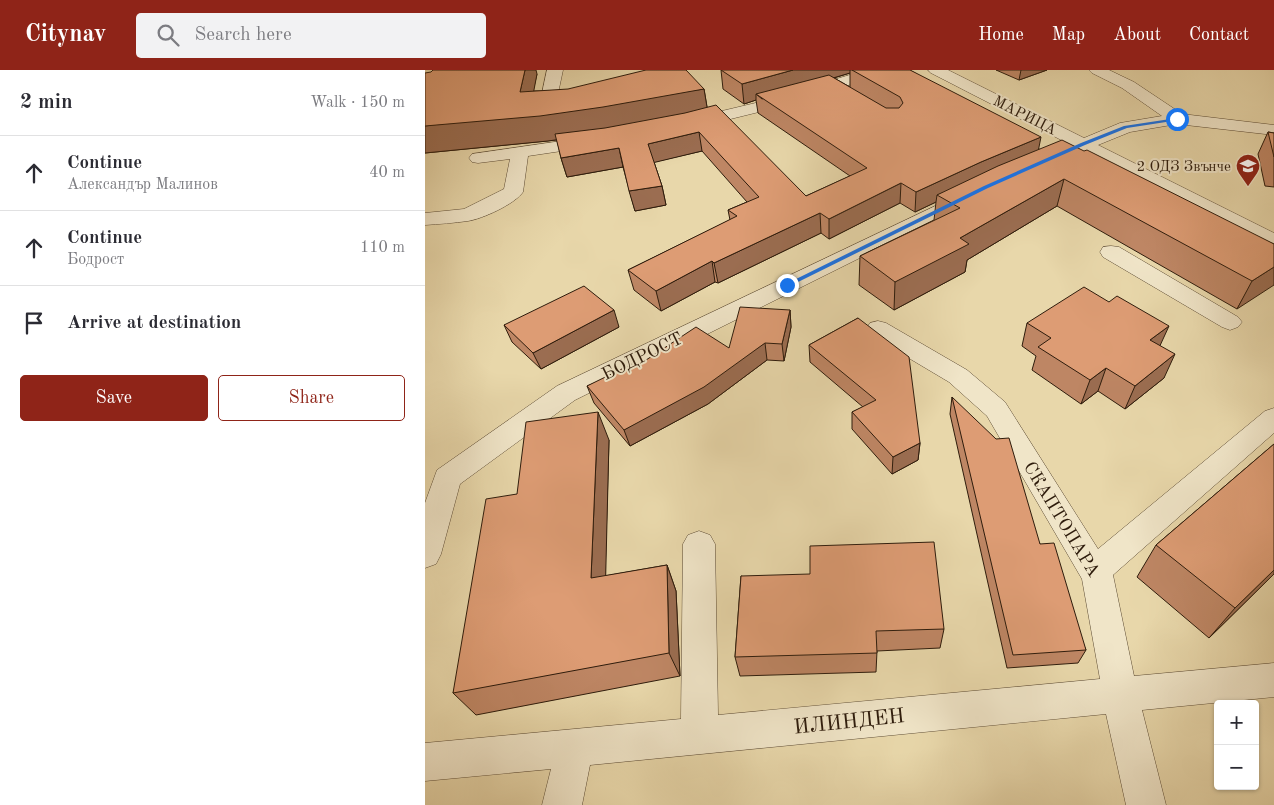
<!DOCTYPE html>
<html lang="en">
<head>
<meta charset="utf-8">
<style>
  body { margin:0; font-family:"Old Standard TT",serif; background:#f2f2f3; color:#2b2b33 }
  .controls { position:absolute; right:15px; bottom:15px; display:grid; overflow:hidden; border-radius:5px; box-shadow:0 1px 4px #0004 }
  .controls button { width:45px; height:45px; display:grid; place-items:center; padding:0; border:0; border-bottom:1px solid #e1e1e2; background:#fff; color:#2b2b33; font:25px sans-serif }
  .stop { position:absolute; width:15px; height:15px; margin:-11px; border:4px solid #1a73e8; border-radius:50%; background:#fff }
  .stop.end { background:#1a73e8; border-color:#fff; box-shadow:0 1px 5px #0008 }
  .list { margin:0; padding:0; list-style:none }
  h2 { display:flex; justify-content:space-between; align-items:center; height:65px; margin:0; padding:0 20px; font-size:21px }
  h2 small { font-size:16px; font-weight:400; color:#7c7c81 }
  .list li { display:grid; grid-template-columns:32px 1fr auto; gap:15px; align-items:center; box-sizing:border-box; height:75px; padding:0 20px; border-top:1px solid #e1e1e2 }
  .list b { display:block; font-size:19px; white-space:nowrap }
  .list p { margin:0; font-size:16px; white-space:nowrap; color:#7c7c81 }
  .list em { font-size:16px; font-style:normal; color:#7c7c81 }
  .actions { display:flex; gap:10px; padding:15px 20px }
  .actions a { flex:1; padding:11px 0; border:1px solid #8f2418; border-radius:5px; text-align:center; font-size:18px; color:#8f2418 }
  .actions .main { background:#8f2418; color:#fff }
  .icon { flex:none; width:28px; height:28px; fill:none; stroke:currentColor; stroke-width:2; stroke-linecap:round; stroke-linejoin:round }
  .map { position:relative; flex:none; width:849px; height:735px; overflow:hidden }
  header { display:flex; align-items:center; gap:30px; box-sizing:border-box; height:70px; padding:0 25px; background:#8f2418; color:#fff }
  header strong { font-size:24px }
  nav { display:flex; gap:28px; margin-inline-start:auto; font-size:18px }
  .search { width:350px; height:45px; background:#f2f2f3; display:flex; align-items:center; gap:12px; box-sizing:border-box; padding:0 18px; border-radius:5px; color:#7c7c81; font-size:19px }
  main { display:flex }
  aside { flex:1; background:#fff }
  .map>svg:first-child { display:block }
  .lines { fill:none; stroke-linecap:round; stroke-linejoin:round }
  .minor-casing { stroke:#5c4b34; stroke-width:1 }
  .minor { fill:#f0e5c8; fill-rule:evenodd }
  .wall { fill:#be8664; stroke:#2e1c0c; fill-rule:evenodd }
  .shaded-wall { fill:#9b6d51; stroke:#2e1c0c }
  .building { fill:#dd9c74; stroke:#2e1c0c }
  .route { fill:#1a73e8 }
  .labels { text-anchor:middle; stroke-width:4; stroke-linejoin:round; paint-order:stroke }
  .far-street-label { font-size:15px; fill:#2e1c0c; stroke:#f0e5c8 }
  .far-poi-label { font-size:15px; fill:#2e1c0c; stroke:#f0e5c8; text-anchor:end }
  .street-label { font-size:18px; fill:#2e1c0c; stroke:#f0e5c8 }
  .near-street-label { font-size:21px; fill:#2e1c0c; stroke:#f0e5c8 }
</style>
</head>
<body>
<header>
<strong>Citynav</strong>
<div class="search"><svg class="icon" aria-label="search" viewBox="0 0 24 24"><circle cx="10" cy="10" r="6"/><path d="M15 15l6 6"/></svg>Search here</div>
<nav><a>Home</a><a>Map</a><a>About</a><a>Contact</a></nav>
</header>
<main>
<aside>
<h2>2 min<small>Walk · 150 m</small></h2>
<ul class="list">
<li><svg class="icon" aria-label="ahead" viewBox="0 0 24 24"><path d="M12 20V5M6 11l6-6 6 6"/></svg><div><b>Continue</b><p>Александър Малинов</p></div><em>40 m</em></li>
<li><svg class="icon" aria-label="ahead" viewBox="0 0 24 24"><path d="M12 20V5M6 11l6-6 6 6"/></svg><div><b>Continue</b><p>Бодрост</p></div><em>110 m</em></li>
<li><svg class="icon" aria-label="arrive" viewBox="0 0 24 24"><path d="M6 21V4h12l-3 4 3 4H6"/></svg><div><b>Arrive at destination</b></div></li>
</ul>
<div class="actions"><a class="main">Save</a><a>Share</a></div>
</aside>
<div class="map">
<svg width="849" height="735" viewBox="0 0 849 735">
  <rect width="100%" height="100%" fill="#e8d7aa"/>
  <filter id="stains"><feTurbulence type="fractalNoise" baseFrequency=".004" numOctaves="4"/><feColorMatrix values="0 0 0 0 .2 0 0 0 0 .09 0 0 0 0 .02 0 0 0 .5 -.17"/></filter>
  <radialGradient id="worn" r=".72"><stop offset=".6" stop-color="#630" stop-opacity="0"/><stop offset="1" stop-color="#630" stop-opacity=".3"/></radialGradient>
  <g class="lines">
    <defs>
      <g id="minor">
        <path d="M122 0H138L132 28 130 31H118L116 28Z"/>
        <path d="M441 0H465L462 3 350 38 265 59 259 58 256 54 259 50 339 31Z"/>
        <path d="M503 0H523L659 68 695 53 737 46 697 18 667 3 664 0H684L709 12 757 44 849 55V65L752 54 705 62 673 75 849 163V177L842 175 658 81C644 87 626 100 611 96L608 92 611 88 644 74 506 3Z"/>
        <path d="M171 66 177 67 180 71 177 75 103 86 98 122C90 134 57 149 43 151 29 153 14 154 0 155V143L39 139 79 119 85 89 53 93 47 92 44 88 47 84Z"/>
        <path d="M544 120 551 122 554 126 551 130 150 330 35 414 16 484 11 494 0 498V433L12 400 132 316Z"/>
        <path d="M686 176 694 177 813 247 817 252 813 257 805 260 797 257 678 187 675 182 678 177Z"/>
        <path d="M453 251 461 253 542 300 580 332 673 479 840 341 849 338V363L688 505 709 606 849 593V627L717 640 741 735H701L681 644 165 695 157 735H117L126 699 0 711V673L256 649 258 474 263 465 274 461 285 465 290 474 293 645 675 609 657 509 562 346 524 312 445 265 441 259 445 253Z"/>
      </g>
    </defs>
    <use href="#minor" class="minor-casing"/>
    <use href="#minor" class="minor"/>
  </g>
  <g class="wall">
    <path d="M296 0H485L614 79 849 174 812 239 632 136 542 190 540 202 469 240 434 215 435 186 509 150 511 132 490 142 475 133 404 169 396 163 293 213 290 212 236 241 209 220 203 200 305 150 303 140 322 132 277 81 229 92 237 116 241 135 210 141 198 97 142 107 136 88 132 70 0 83 112 4 108 21 279 19 282 37 381 126 425 106 333 43 331 30 319 34 298 19ZM425 3V17L409 8Z"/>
    <path d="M571 0H622L594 10Z"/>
    <path d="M843 62 849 63V117L840 116 833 84Z"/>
    <path d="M365 240 366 257 359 291 342 290 283 334 205 376 169 333 162 316 212 296 304 278Z"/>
    <path d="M433 248 495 373 493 390 467 404 427 359V342L438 337 385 292 384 275Z"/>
    <path d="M602 253 735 276 739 308 700 339 673 321 656 334 607 300 611 286 597 276Z"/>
    <path d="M79 255 194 257 116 299 87 272Z"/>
    <path d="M527 327 615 474 661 580 653 593 582 598 525 344Z"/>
    <path d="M184 370 180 506 242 495 251 521 255 606 51 645 28 623 92 424Z"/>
    <path d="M849 374V504L784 568 712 507 731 475Z"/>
    <path d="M316 506 519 559 515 578 452 581 451 602 315 606 310 587Z"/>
  </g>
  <g class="shaded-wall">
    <path d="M100 0H111L112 4 104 46 95 22Z"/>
    <path d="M368 0H425V3L337 29 331 24V30L319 34 317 14Z"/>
    <path d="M596 0H622L594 10Z"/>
    <path d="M279 19 283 43 185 62 123 71 0 83V56Z"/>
    <path d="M274 62 277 81 227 93 223 74Z"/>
    <path d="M616 67 612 87 512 125 511 132 490 142 491 122 556 92Z"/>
    <path d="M194 78 198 97 142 107 136 88Z"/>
    <path d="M639 109 632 136 542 190 540 202 469 240 470 212 535 168Z"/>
    <path d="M476 113 475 133 404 169V149Z"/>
    <path d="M237 116 241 135 210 141 204 121Z"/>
    <path d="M395 143 396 163 293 213 289 193Z"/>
    <path d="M287 191 290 212 236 241 231 221Z"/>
    <path d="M849 197V215L812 239 827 211Z"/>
    <path d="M189 240 194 257 116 299 108 283Z"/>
    <path d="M365 240 366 257 359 291 357 274Z"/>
    <path d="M744 256 733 280 725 270Z"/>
    <path d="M340 273 342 290 283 334 205 376 199 360Z"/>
    <path d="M750 284 739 308 700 339 710 316Z"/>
    <path d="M681 298 673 321 656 334 665 310Z"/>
    <path d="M173 342 184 370 180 534 166 508Z"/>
    <path d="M495 373 493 390 467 404 468 387Z"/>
    <path d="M242 495 251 521 255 606 244 583Z"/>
    <path d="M849 500V504L784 568 810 538Z"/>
  </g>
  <g class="building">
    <path d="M8 0H100L95 22 143 19 221 0H261L279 19 178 37 115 46 0 56V3L6 2Z"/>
    <path d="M296 0H368L317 14Z"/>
    <path d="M427 0H485L616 67 556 92 491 122 476 113 404 149 395 143 289 193 287 191 231 221 203 200 312 146 303 140 334 127 274 62 223 74 237 116 204 121 194 78 136 88 130 64 180 58 260 43 291 35 381 126 442 98 331 24 404 5 461 38H474L478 33 475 27Z"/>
    <path d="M843 62 849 63V87Z"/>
    <path d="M637 70 659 81 662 80 849 174V197L827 211 639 109 535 168 544 174 470 212 435 186 535 138 512 125 573 96Z"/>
    <path d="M159 216 189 240 108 283 79 255Z"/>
    <path d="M659 217 684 232 692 226 744 256 725 270 750 284 710 316 681 298 665 310 613 277 626 268 602 253Z"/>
    <path d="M315 237 365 240 357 274 340 273 279 317 199 360 162 316 209 293 212 296 271 257 304 278Z"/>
    <path d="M433 248 484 287 495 373 468 387 427 342 451 330 384 275Z"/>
    <path d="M527 327 571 369 584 368 615 474 629 473 661 580 588 585Z"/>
    <path d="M173 342 166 508 242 495 244 583 28 623 61 429 92 424 101 352Z"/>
    <path d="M849 374V500L810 538 731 475Z"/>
    <path d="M509 472 519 559 451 561 452 583 310 587 316 506 385 504V476Z"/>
  </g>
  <path class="route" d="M752 48 754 50 702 58 660 75 563 118 365 216 359 215 559 116 656 73 699 56Z"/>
  <defs>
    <symbol id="school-pin" viewBox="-11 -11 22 30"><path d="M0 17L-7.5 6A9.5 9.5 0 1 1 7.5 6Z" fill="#8f2418" stroke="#f0e5c8"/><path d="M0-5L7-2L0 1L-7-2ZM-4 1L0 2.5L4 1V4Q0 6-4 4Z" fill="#fff"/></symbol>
  </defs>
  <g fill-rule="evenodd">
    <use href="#school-pin" x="809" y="82" width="28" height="38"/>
  </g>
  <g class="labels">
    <g class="far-street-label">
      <text transform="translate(600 45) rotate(27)" y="5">МАРИЦА</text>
    </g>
    <g class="far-poi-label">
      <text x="806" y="101">2 ОДЗ Звънче</text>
    </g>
    <g class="street-label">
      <text transform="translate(217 286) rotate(-26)" y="6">БОДРОСТ</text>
      <text transform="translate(637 449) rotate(59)" y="6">СКАПТОПАРА</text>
    </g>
    <g class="near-street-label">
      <text transform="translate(424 651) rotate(-6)" y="7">ИЛИНДЕН</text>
    </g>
  </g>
  <rect width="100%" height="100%" filter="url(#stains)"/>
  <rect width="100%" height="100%" fill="url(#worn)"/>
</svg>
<div class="controls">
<button>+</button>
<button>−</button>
</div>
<div class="stop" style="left:752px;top:49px"></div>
<div class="stop end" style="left:362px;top:215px"></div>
</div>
</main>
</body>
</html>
